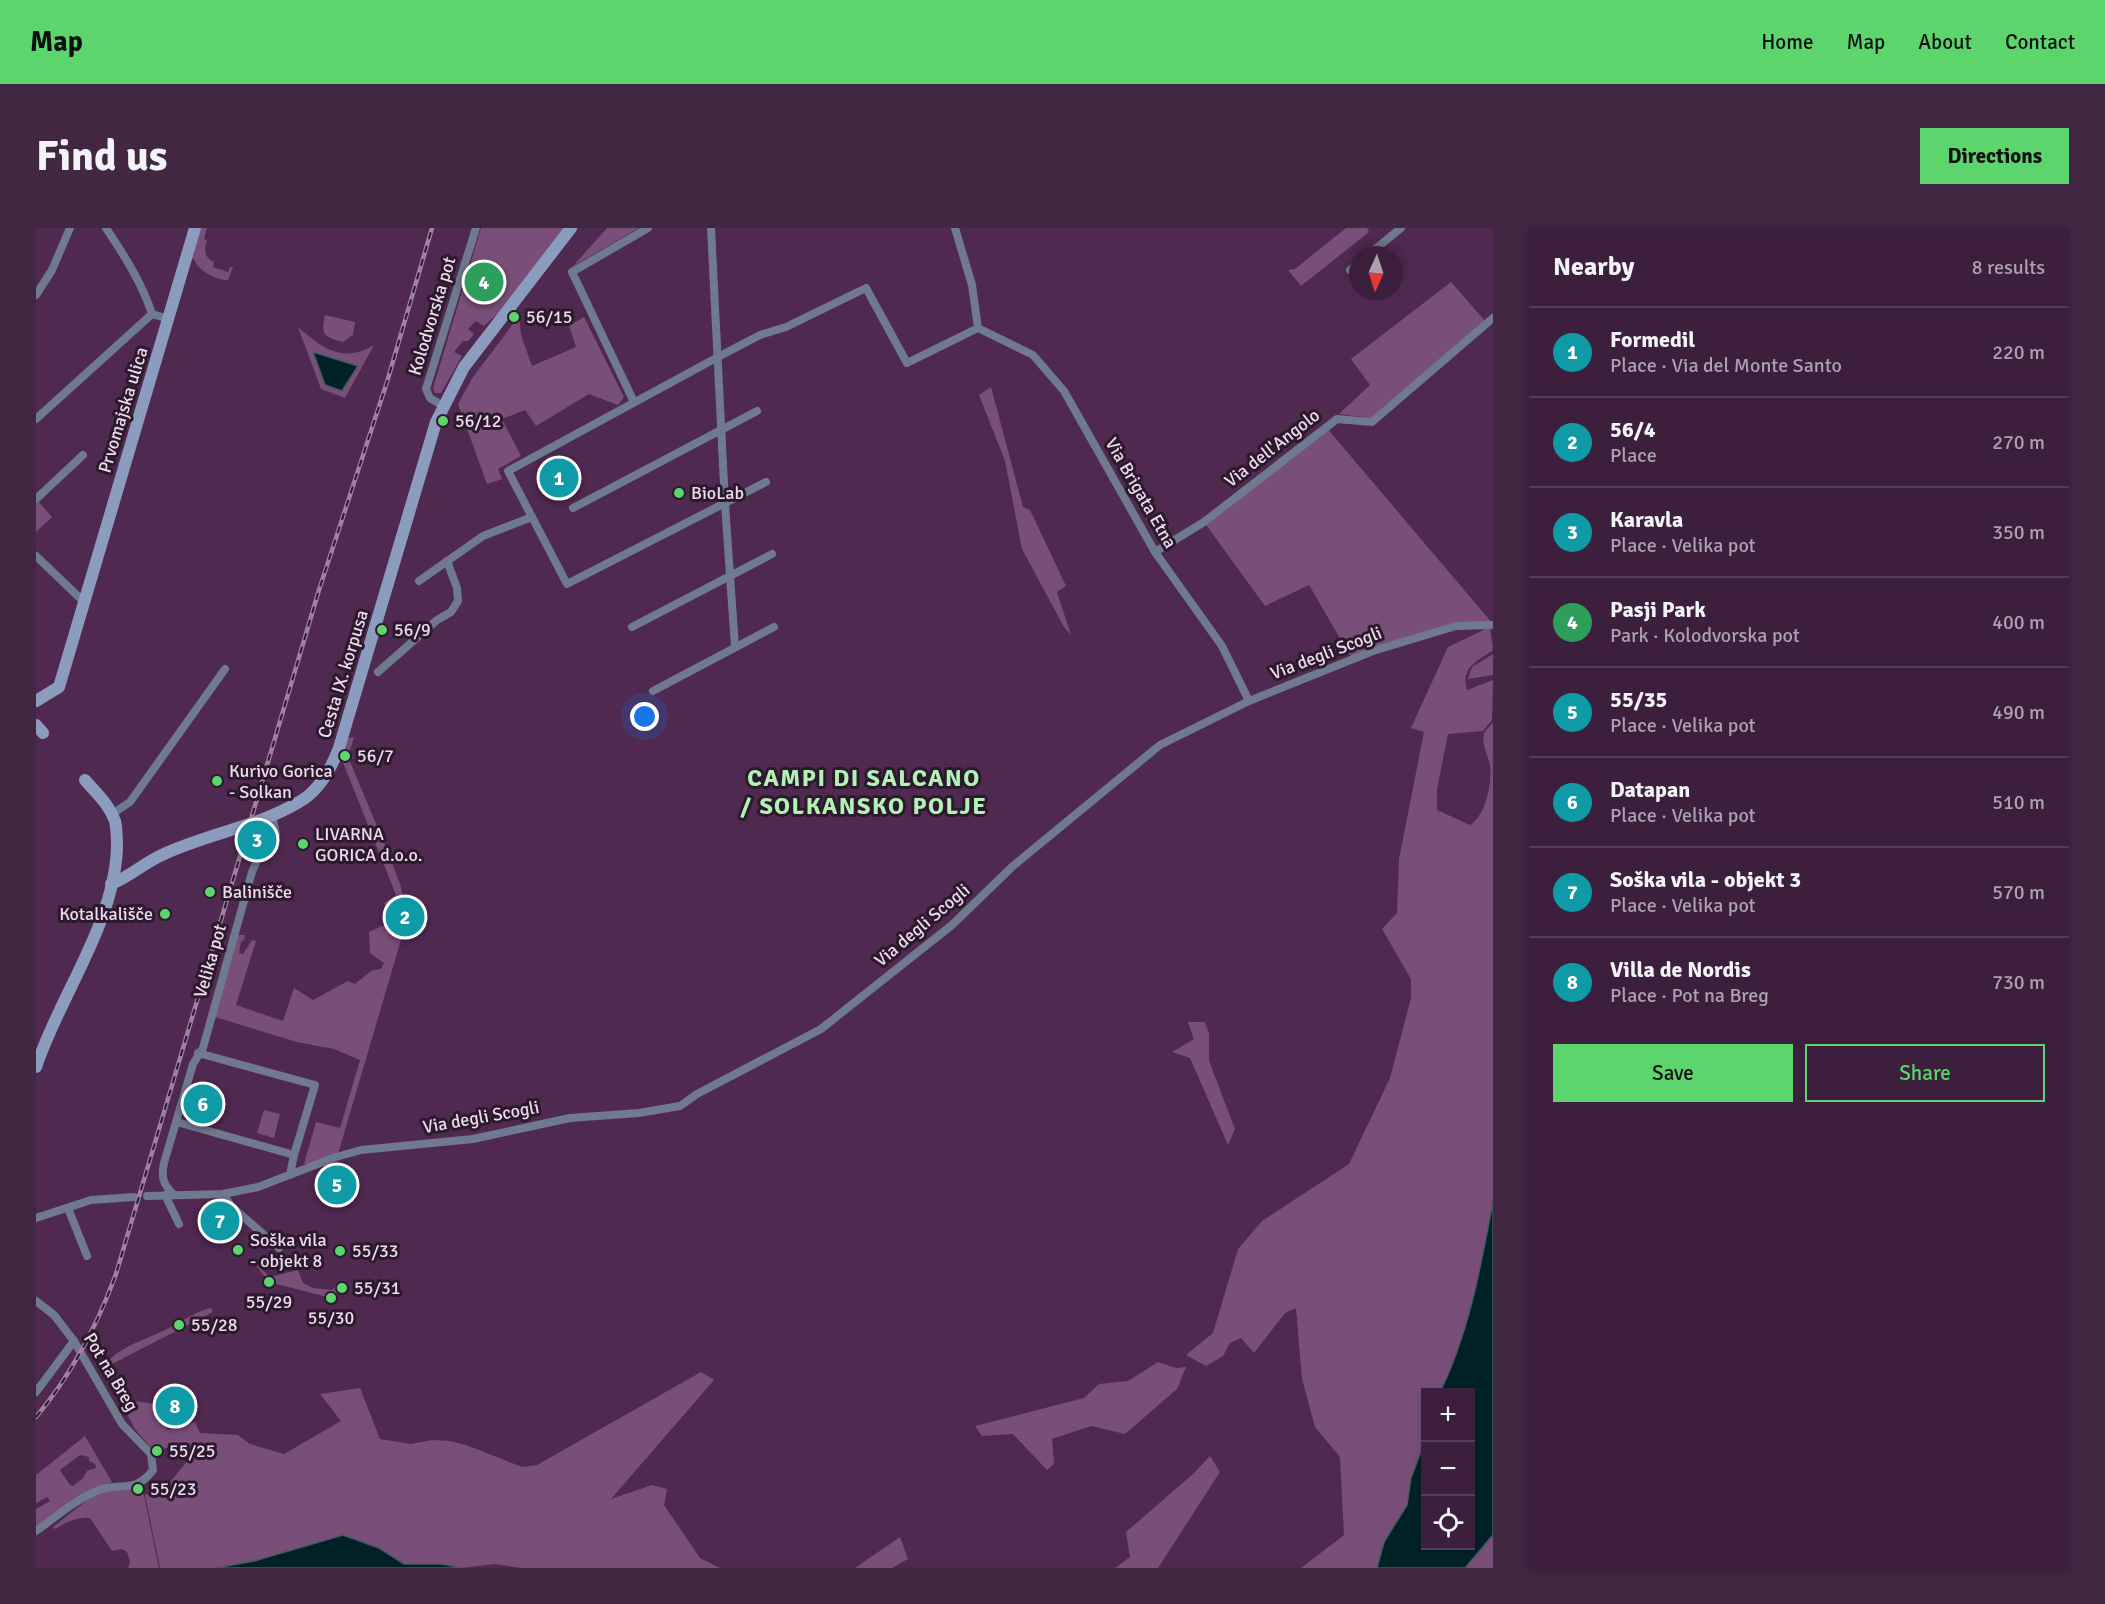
<!DOCTYPE html>
<html lang="en">
<head>
<meta charset="utf-8">
<style>
  body { margin:0; font-family:Signika,sans-serif; background:#422743; color:#f1f3f6 }
  .controls { position:absolute; right:18px; bottom:18px; display:grid; overflow:hidden; border-radius:0px; box-shadow:0 3px 9px #0003 }
  .controls button { width:54px; height:54px; display:grid; place-items:center; padding:0; border:0; border-bottom:2px solid #543d56; background:#3b1f3c; color:#f1f3f6; font:30px sans-serif }
  .compass { position:absolute; left:1313px; top:18px; width:54px; height:54px; border-radius:50%; background:#3b1f3c; box-shadow:0 3px 9px #0003; rotate:183deg }
  .you { position:absolute; left:609px; top:489px; width:21px; height:21px; margin:-15px; border:4px solid #fff; border-radius:50%; background:#1a73e8; box-shadow:0 0 0 9px #1a73e833 }
  .badge { display:grid; place-items:center; width:39px; height:39px; border-radius:50%; background:#5dd56d; color:#fff; font-size:20px; font-weight:700 }
  .pin { position:absolute; translate:-50% -50%; border:3px solid #fff; box-shadow:0 2px 6px #0006 }
  .list { margin:0; padding:0; list-style:none }
  h2 { display:flex; justify-content:space-between; align-items:center; height:78px; margin:0; padding:0 24px; font-size:26px }
  h2 small { font-size:20px; font-weight:400; color:#aca2af }
  .list li { display:grid; grid-template-columns:39px 1fr auto; gap:18px; align-items:center; box-sizing:border-box; height:90px; padding:0 24px; border-top:2px solid #543d56 }
  .list b { display:block; font-size:22px; white-space:nowrap }
  .list p { margin:0; font-size:20px; white-space:nowrap; color:#aca2af }
  .list em { font-size:20px; font-style:normal; color:#aca2af }
  .actions { display:flex; gap:12px; padding:18px 24px }
  .actions a { flex:1; padding:14px 0; border:2px solid #5dd56d; border-radius:0px; text-align:center; font-size:21px; color:#5dd56d }
  .actions .main { background:#5dd56d; color:#111 }
  .icon { flex:none; width:33px; height:33px; fill:none; stroke:currentColor; stroke-width:2; stroke-linecap:round; stroke-linejoin:round }
  .map { position:relative; flex:none; width:1457px; height:1340px; overflow:hidden; border-radius:0px }
  header { display:flex; align-items:center; gap:36px; box-sizing:border-box; height:84px; padding:0 30px; background:#5dd56d; color:#111 }
  header strong { font-size:28px }
  nav { display:flex; gap:33px; margin-inline-start:auto; font-size:21px }
  .intro { display:flex; align-items:center; justify-content:space-between; box-sizing:border-box; height:144px; padding:0 36px }
  h1 { margin:0; font-size:42px }
  .button { padding:15px 27px; border-radius:0px; background:#5dd56d; color:#111; font-size:21px; font-weight:700 }
  main { display:flex; gap:36px; padding:0 36px }
  aside { flex:1; background:#3b1f3c; border-radius:0px; box-shadow:0 3px 9px #0003 }
  .map>svg:first-child { display:block }
  .green { fill:#794f7a; fill-rule:evenodd }
  .water { fill:#002227; stroke:#485963; stroke-width:1.5 }
  .lines { fill:none; stroke-linecap:round; stroke-linejoin:round }
  .street { stroke:#6f798f; stroke-width:8 }
  .secondary { stroke:#8c9cbf; stroke-width:12 }
  .rail-casing { stroke:#a081a0; stroke-width:4.5 }
  .rail { stroke:#2b1a2b; stroke-width:2; stroke-dasharray:7; stroke-linecap:butt }
  .poi-dot { fill:#5dd56d; stroke:#2b1a2b; stroke-width:2 }
  .labels { text-anchor:middle; stroke-width:6; stroke-linejoin:round; paint-order:stroke }
  .street-label { font-size:18px; fill:#f0d8f0; stroke:#2b1a2b }
  .poi-label { font-size:18px; fill:#f0d8f0; stroke:#2b1a2b; text-anchor:start }
  .district-label { font-size:24px; font-weight:bold; letter-spacing:1.5px; fill:#b4f1b7; stroke:#2b1a2b }
</style>
</head>
<body>
<header>
<strong>Map</strong>
<nav><a>Home</a><a>Map</a><a>About</a><a>Contact</a></nav>
</header>
<div class="intro"><h1>Find us</h1><a class="button">Directions</a></div>
<main>
<div class="map">
<svg width="1457" height="1340" viewBox="0 0 1457 1340">
  <rect width="100%" height="100%" fill="#4f2950"/>
  <g class="green">
    <path d="M165 0H171L168 11 171 12C168 23 168 29 178 34L177 39 192 44 194 39H197L192 52C181 53 161 42 158 31H156Z"/>
    <path d="M445 0H530L470 78 448 98 440 93 432 101 438 106 432 113H427L418 124 426 128 405 165H399L397 160Z"/>
    <path d="M571 0H603L537 38Z"/>
    <path d="M1310 0H1331L1333 4 1265 58 1252 42 1259 41Z"/>
    <path d="M1415 54 1449 93 1335 190 1303 186 1334 157 1315 131Z"/>
    <path d="M289 87 319 94 317 107 307 114C287 109 285 107 289 87Z"/>
    <path d="M483 88 485 107 496 138 540 119 533 98 548 89 588 169 582 177 553 166 500 198 489 182 466 191 485 228 462 241 466 251 451 256 422 176 437 149Z"/>
    <path d="M262 99C286 120 307 136 338 117L309 170 285 161Z"/>
    <path d="M955 159 987 279 994 282 1030 358 1021 364 1035 407 1028 399 986 321 969 233 943 167Z"/>
    <path d="M1290 199 1457 396 1420 398 1316 431 1273 357 1229 378 1168 294Z"/>
    <path d="M2 273 16 289 0 304V276Z"/>
    <path d="M1454 399 1457 422C1442 433 1424 439 1431 462L1457 452 1456 492 1447 503 1412 506 1401 561V582L1434 597C1450 587 1456 556 1454 537 1452 527 1445 516 1448 505 1450 502 1455 497 1457 494V973C1445 1038 1433 1105 1404 1164H1390L1389 1213 1375 1250 1371 1277 1348 1314 1341 1340H1265L1308 1307 1304 1229 1279 1199 1266 1151 1260 1080 1249 1085 1218 1125 1205 1110 1194 1115 1187 1128 1170 1138 1150 1127 1177 1105 1202 1021 1226 993 1313 936 1354 850 1375 770V751L1346 701 1361 685 1363 631 1388 504 1375 500 1412 419Z"/>
    <path d="M1457 426V447L1432 451 1436 439Z"/>
    <path d="M318 509 312 529 352 624 364 656 372 688 302 926 273 936H268L280 894 304 900 324 832 298 821 261 814 179 789 202 707H209L208 712 205 714 203 725 207 726 216 712 220 713 200 777 247 793 258 760 277 772 312 753 319 756 335 743 345 741 348 735 334 725 333 704 355 694 348 675 360 667 306 532 312 510Z"/>
    <path d="M1152 794H1169L1173 806V833L1199 901 1192 917 1154 830 1136 824 1158 811Z"/>
    <path d="M228 882 244 886 238 910 221 905Z"/>
    <path d="M215 1031 234 1049 262 1042 267 1055 277 1060 296 1062 305 1053 308 1058 295 1070 233 1054Z"/>
    <path d="M175 1080 177 1084 76 1136 74 1131C90 1116 114 1110 133 1100 147 1093 160 1083 175 1080Z"/>
    <path d="M1122 1134 1140 1140 1150 1139 1141 1161 1089 1206 1055 1198 1016 1211 1018 1236 1011 1242 977 1206 946 1208 939 1198 1048 1170 1063 1156 1092 1153Z"/>
    <path d="M665 1144 678 1152 575 1271 616 1257 631 1261 628 1277 664 1330 684 1340H485L458 1336 425 1340 406 1336H368L343 1320 248 1325 187 1340H124L109 1267 135 1253 158 1225 135 1219 123 1222 115 1220 99 1201 91 1186 99 1173 120 1176 132 1202 159 1194 164 1205 202 1207 214 1216 248 1226 305 1193 284 1166 324 1160 344 1211 375 1216 396 1212 414 1213 430 1217 486 1239 501 1237Z"/>
    <path d="M49 1208 76 1254 0 1300V1281L14 1273 11 1269 0 1275V1247ZM44 1227 53 1229V1233L59 1236 60 1240 51 1243 47 1250 37 1258 34 1257 24 1242Z"/>
    <path d="M1174 1228 1184 1244 1122 1340H1079L1094 1329 1090 1304 1157 1246Z"/>
    <path d="M101 1261 108 1267 123 1340H92L94 1334 91 1324 86 1321 76 1323 54 1290C42 1288 29 1295 19 1301L17 1299 55 1269 70 1262Z"/>
    <path d="M1457 1307V1340H1429Z"/>
    <path d="M864 1309 872 1331 856 1340H819Z"/>
  </g>
  <g class="water">
    <path d="M277 124 322 138 306 163 289 157Z"/>
    <path d="M1457 973V1307L1429 1340H1341L1348 1314 1371 1277 1375 1250 1389 1213 1390 1318H1434V1164H1404C1433 1105 1445 1038 1457 973Z"/>
    <path d="M307 1307 343 1320 368 1336H406L425 1340H180L218 1333Z"/>
  </g>
  <g class="lines">
    <g class="street">
      <path d="M70 0C88 27 106 55 116 86"/>
      <path d="M675 0 689 276 699 419"/>
      <path d="M919 0 936 57 942 100 997 127 1028 163 1119 324 1186 418 1213 473"/>
      <path d="M1332 27 1365 0"/>
      <path d="M1314 42 1322 35"/>
      <path d="M0 67 16 42 34 0"/>
      <path d="M598 174 536 44 612 0"/>
      <path d="M407 178 394 170 390 161 440 0"/>
      <path d="M0 191 116 86 133 91"/>
      <path d="M730 254 531 356 472 243 682 129 724 107 750 99 830 60 871 135 942 100"/>
      <path d="M0 271 47 227"/>
      <path d="M537 280 721 183"/>
      <path d="M1119 324 1168 294 1301 191 1336 194 1457 90"/>
      <path d="M0 328 48 374"/>
      <path d="M383 353 447 308 496 289"/>
      <path d="M596 399 736 326"/>
      <path d="M342 444 401 392 415 384 422 373 421 360 411 333"/>
      <path d="M617 463 738 399"/>
      <path d="M76 586 94 574 189 441"/>
      <path d="M162 825 279 857 258 927"/>
      <path d="M141 894 258 927 254 947"/>
      <path d="M137 966C127 956 125 949 128 935L157 836 167 820 216 644 223 628 237 619 240 606 236 587"/>
      <path d="M187 966 195 978 243 1020"/>
      <path d="M129 967 143 996"/>
      <path d="M111 968 187 966 222 959 300 929 325 922 437 911 534 890 603 885 644 878 661 866 785 801 916 697 977 638 1124 517 1213 473 1337 423 1420 398 1457 397"/>
      <path d="M32 980 51 1028"/>
      <path d="M0 990 55 972 98 969"/>
      <path d="M0 1073 18 1087 38 1113 86 1196 115 1226 117 1242C99 1266 86 1254 63 1262 40 1271 20 1289 0 1303"/>
      <path d="M0 1164 38 1113"/>
    </g>
    <g class="secondary">
      <path d="M0 473 23 459 159 0"/>
      <path d="M0 497 7 505"/>
      <path d="M75 656C93 649 108 635 126 627 170 606 221 599 263 574 283 563 295 541 303 520L400 194 428 139 535 0"/>
      <path d="M0 839C24 767 78 697 81 620 81 611 81 601 79 593 73 576 60 565 49 552"/>
    </g>
    <defs>
      <path id="rail" d="M0 1189C36 1146 61 1098 80 1046L283 362 351 154 396 0"/>
    </defs>
    <use href="#rail" class="rail-casing"/>
    <use href="#rail" class="rail"/>
  </g>
  <g class="poi-dot">
    <circle cx="478" cy="89" r="6"/>
    <circle cx="407" cy="193" r="6"/>
    <circle cx="643" cy="265" r="6"/>
    <circle cx="346" cy="402" r="6"/>
    <circle cx="309" cy="528" r="6"/>
    <circle cx="181" cy="553" r="6"/>
    <circle cx="267" cy="616" r="6"/>
    <circle cx="174" cy="664" r="6"/>
    <circle cx="129" cy="686" r="6"/>
    <circle cx="202" cy="1022" r="6"/>
    <circle cx="304" cy="1023" r="6"/>
    <circle cx="233" cy="1054" r="6"/>
    <circle cx="306" cy="1060" r="6"/>
    <circle cx="295" cy="1070" r="6"/>
    <circle cx="143" cy="1097" r="6"/>
    <circle cx="121" cy="1223" r="6"/>
    <circle cx="102" cy="1261" r="6"/>
  </g>
  <g class="labels">
    <g class="street-label">
      <text transform="translate(396 88) rotate(-73)" y="6">Kolodvorska pot</text>
      <text transform="translate(87 182) rotate(-73)" y="6">Prvomajska ulica</text>
      <text transform="translate(1236 220) rotate(-38)" y="6">Via dell'Angolo</text>
      <text transform="translate(1105 265) rotate(60)" y="6">Via Brigata Etna</text>
      <text transform="translate(1290 425) rotate(-21)" y="6">Via degli Scogli</text>
      <text transform="translate(307 446) rotate(-73)" y="6">Cesta IX. korpusa</text>
      <text transform="translate(886 697) rotate(-40)" y="6">Via degli Scogli</text>
      <text transform="translate(174 733) rotate(-74)" y="6">Velika pot</text>
      <text transform="translate(445 889) rotate(-10)" y="6">Via degli Scogli</text>
      <text transform="translate(75 1144) rotate(59)" y="6">Pot na Breg</text>
    </g>
    <g class="poi-label">
      <text x="490" y="95">56/15</text>
      <text x="419" y="199">56/12</text>
      <text x="655" y="271">BioLab</text>
      <text x="358" y="408">56/9</text>
      <text x="321" y="534">56/7</text>
      <text x="193" y="549">Kurivo Gorica<tspan x="193" dy="21">- Solkan</tspan></text>
      <text x="279" y="612">LIVARNA<tspan x="279" dy="21">GORICA d.o.o.</tspan></text>
      <text x="186" y="670">Balinišče</text>
      <text x="117" y="692" text-anchor="end">Kotalkališče</text>
      <text x="214" y="1018">Soška vila<tspan x="214" dy="21">- objekt 8</tspan></text>
      <text x="316" y="1029">55/33</text>
      <text x="318" y="1066">55/31</text>
      <text x="233" y="1080" text-anchor="middle">55/29</text>
      <text x="295" y="1096" text-anchor="middle">55/30</text>
      <text x="155" y="1103">55/28</text>
      <text x="133" y="1229">55/25</text>
      <text x="114" y="1267">55/23</text>
    </g>
    <g class="district-label">
      <text x="828" y="558">CAMPI DI SALCANO<tspan x="828" dy="28">/ SOLKANSKO POLJE</tspan></text>
    </g>
  </g>
</svg>
<div class="controls">
<button>+</button>
<button>−</button>
<button><svg class="icon" aria-label="locate" viewBox="0 0 24 24"><circle cx="12" cy="12" r="6"/><path d="M12 2v4M12 18v4M2 12h4M18 12h4"/></svg></button>
</div>
<svg class="compass" viewBox="-18 -18 36 36"><path d="M0-13l5 13h-10z" fill="#e53935"/><path d="M0 13l5-13h-10z" fill="#aca2af"/></svg>
<div class="you"></div>
<div class="pin badge" style="left:523px;top:250px;background:#0f9aa8">1</div>
<div class="pin badge" style="left:369px;top:689px;background:#0f9aa8">2</div>
<div class="pin badge" style="left:221px;top:612px;background:#0f9aa8">3</div>
<div class="pin badge" style="left:448px;top:54px;background:#2e9e5b">4</div>
<div class="pin badge" style="left:301px;top:957px;background:#0f9aa8">5</div>
<div class="pin badge" style="left:167px;top:876px;background:#0f9aa8">6</div>
<div class="pin badge" style="left:184px;top:993px;background:#0f9aa8">7</div>
<div class="pin badge" style="left:139px;top:1178px;background:#0f9aa8">8</div>
</div>
<aside>
<h2>Nearby<small>8 results</small></h2>
<ul class="list">
<li><span class="badge" style="background:#0f9aa8">1</span><div><b>Formedil</b><p>Place · Via del Monte Santo</p></div><em>220 m</em></li>
<li><span class="badge" style="background:#0f9aa8">2</span><div><b>56/4</b><p>Place</p></div><em>270 m</em></li>
<li><span class="badge" style="background:#0f9aa8">3</span><div><b>Karavla</b><p>Place · Velika pot</p></div><em>350 m</em></li>
<li><span class="badge" style="background:#2e9e5b">4</span><div><b>Pasji Park</b><p>Park · Kolodvorska pot</p></div><em>400 m</em></li>
<li><span class="badge" style="background:#0f9aa8">5</span><div><b>55/35</b><p>Place · Velika pot</p></div><em>490 m</em></li>
<li><span class="badge" style="background:#0f9aa8">6</span><div><b>Datapan</b><p>Place · Velika pot</p></div><em>510 m</em></li>
<li><span class="badge" style="background:#0f9aa8">7</span><div><b>Soška vila - objekt 3</b><p>Place · Velika pot</p></div><em>570 m</em></li>
<li><span class="badge" style="background:#0f9aa8">8</span><div><b>Villa de Nordis</b><p>Place · Pot na Breg</p></div><em>730 m</em></li>
</ul>
<div class="actions"><a class="main">Save</a><a>Share</a></div>
</aside>
</main>
</body>
</html>
